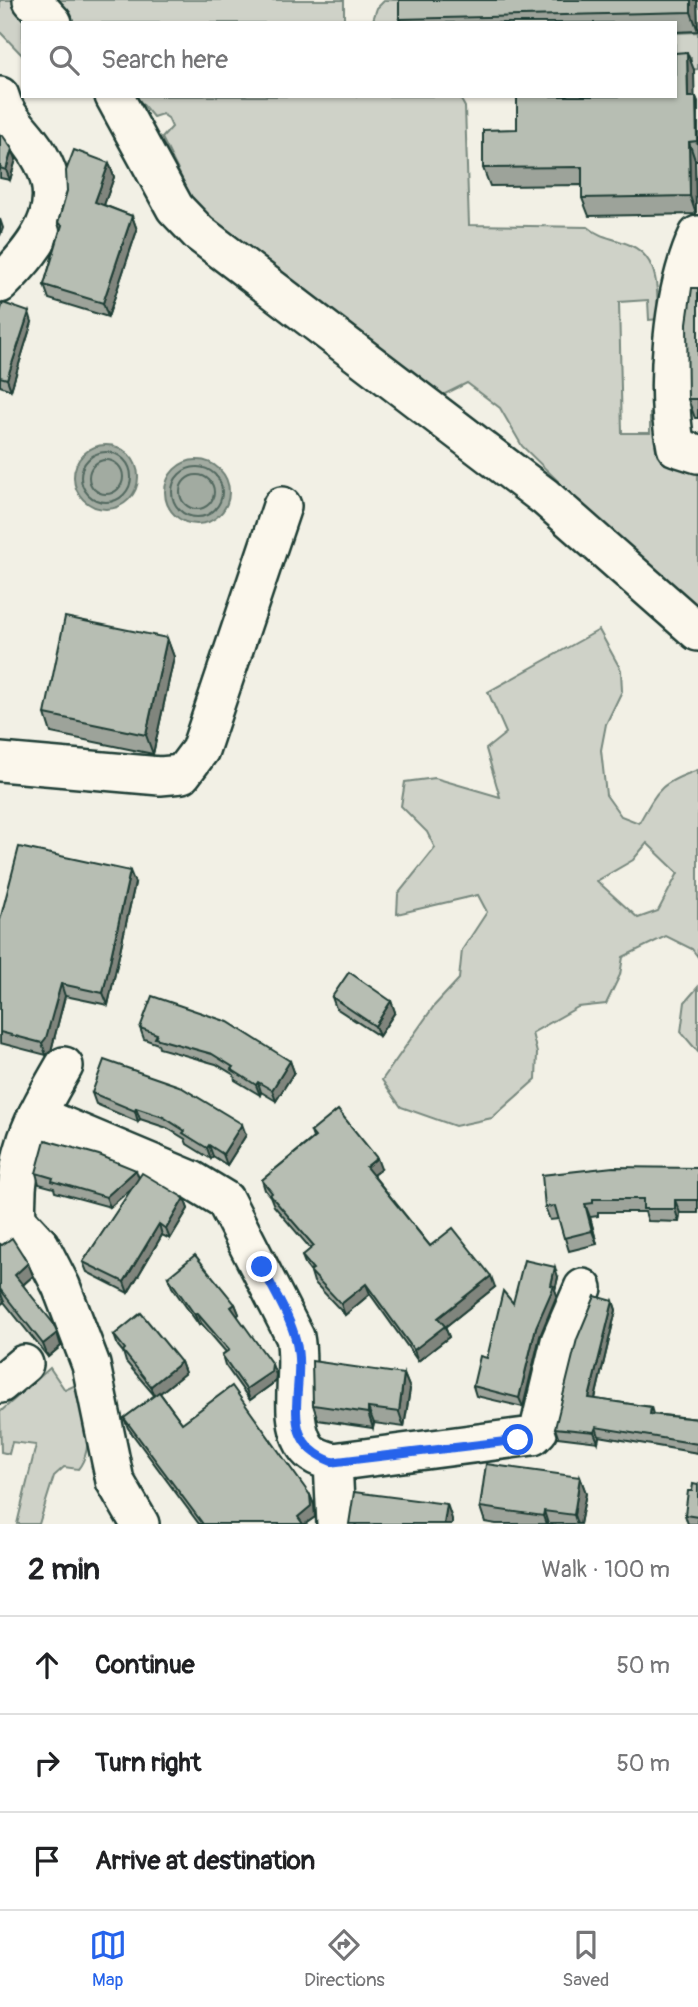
<!DOCTYPE html>
<html lang="en">
<head>
<meta charset="utf-8">
<style>
  body { margin:0; font-family:Pangolin,sans-serif; background:#f6f6f6; color:#202124 }
  .stop { position:absolute; width:21px; height:21px; margin:-16px; border:5px solid #2563eb; border-radius:50%; background:#fff }
  .stop.end { background:#2563eb; border-color:#fff; box-shadow:0 2px 7px #0008 }
  .list { margin:0; padding:0; list-style:none }
  h2 { display:flex; justify-content:space-between; align-items:center; height:91px; margin:0; padding:0 28px; font-size:30px }
  h2 small { font-size:23px; font-weight:400; color:#757577 }
  .list li { display:grid; grid-template-columns:46px 1fr auto; gap:21px; align-items:center; box-sizing:border-box; height:98px; padding:0 28px; border-top:2px solid #e0e0e0 }
  .list b { display:block; font-size:26px; white-space:nowrap }
  .list em { font-size:23px; font-style:normal; color:#757577 }
  .icon { flex:none; width:38px; height:38px; fill:none; stroke:currentColor; stroke-width:2; stroke-linecap:round; stroke-linejoin:round }
  .map { position:relative; flex:none; width:698px; height:1524px; overflow:hidden }
  .search { position:absolute; background:#fff; box-shadow:0 2px 5px #0004; left:21px; right:21px; top:21px; height:77px; display:flex; align-items:center; gap:18px; box-sizing:border-box; padding:0 24px; border-radius:0px; color:#757577; font-size:26px }
  .sheet { height:385px; background:#fff }
  nav { display:flex; justify-content:space-around; align-items:center; box-sizing:border-box; height:98px; border-top:2px solid #e0e0e0; background:#fff; font-size:19px; color:#757577 }
  nav a { display:grid; justify-items:center; gap:4px }
  nav .on { color:#2563eb }
  .map>svg:first-child { display:block }
  .green { fill:#cfd2c8; stroke:#77887e; stroke-width:2; fill-rule:evenodd }
  .water { fill:#a2aba1; stroke:#6e7f75; stroke-width:2 }
  .lines { fill:none; stroke-linecap:round; stroke-linejoin:round }
  .shore { stroke:#536960; stroke-width:2 }
  .minor-casing { stroke:#1f3d34; stroke-width:42 }
  .minor { stroke:#fbf7ec; stroke-width:37 }
  .wall { fill:#9da39a; stroke:#1f3d34; stroke-width:2 }
  .shaded-wall { fill:#80857d; stroke:#1f3d34; stroke-width:2 }
  .building { fill:#b7beb3; stroke:#1f3d34; stroke-width:2 }
  .route { stroke:#2563eb; stroke-width:9 }
</style>
</head>
<body>
<div class="map">
<svg width="698" height="1524" viewBox="0 0 698 1524">
  <rect width="100%" height="100%" fill="#f2f0e5"/>
  <filter id="ink" filterUnits="userSpaceOnUse"><feTurbulence type="fractalNoise" baseFrequency=".0143" numOctaves="2"/><feDisplacementMap in="SourceGraphic" scale="14" xChannelSelector="R" yChannelSelector="G"/><feConvolveMatrix kernelMatrix="1 2 1 2 8 2 1 2 1" color-interpolation-filters="sRGB"/></filter>
  <g filter="url(#ink)">
    <g class="green">
      <path d="M0 0H20L41 23H23V56L0 32Z"/>
      <path d="M54 0H344V23H73Z"/>
      <path d="M385 0H403V23H372L377 8Z"/>
      <path d="M698 32V69L691 70V58H675V33Z"/>
      <path d="M136 96H459L465 107 469 225 588 227C600 237 608 237 622 242 660 253 657 287 658 319L649 320 648 300 619 302 622 433H650V414H658L659 453 672 462 698 466V618L522 446 500 408 467 383 439 397H432L203 212 192 199 162 138 172 127 168 118 162 114 153 117Z"/>
      <path d="M599 630 621 670 622 691 606 724 601 750 606 795 621 816 639 823C658 789 660 783 698 770V957L692 949 666 936 623 957 620 975 606 1004 578 1007 532 1033 537 1053 536 1079 492 1118 455 1126 401 1107 382 1080 434 1006 459 979 462 950 487 912 478 895 397 914 398 894 435 848 427 832 401 806 405 782 435 778 500 797 486 749 506 733 488 692ZM647 843 678 873 658 911 638 918 597 881 633 860Z"/>
      <path d="M698 987V1052L681 1032 685 1002Z"/>
      <path d="M74 1349C80 1380 100 1444 78 1469L64 1467 54 1476 39 1524H17L36 1445 12 1442 9 1454 1 1452 0 1412 50 1368 65 1390 76 1385 68 1353Z"/>
    </g>
    <g class="water">
      <circle cx="106" cy="477" r="32"/>
      <circle cx="197" cy="492" r="32"/>
    </g>
    <g class="lines">
      <g class="shore">
        <circle cx="106" cy="477" r="25"/>
        <circle cx="106" cy="477" r="17"/>
        <circle cx="197" cy="492" r="25"/>
        <circle cx="197" cy="492" r="17"/>
      </g>
      <defs>
        <g id="minor">
          <path d="M32 0 53 23"/>
          <path d="M0 96C5 116 18 126 30 142 74 199 44 240 0 284"/>
          <path d="M114 96 175 208 199 233 545 497 698 632"/>
          <path d="M698 235C672 290 664 388 676 447L698 454"/>
          <path d="M0 762 160 776 182 774 200 750 282 506"/>
          <path d="M37 1115 192 1180 225 1200 295 1337C302 1371 287 1416 305 1446 311 1456 323 1459 333 1462L336 1524"/>
          <path d="M17 1220 40 1245 61 1286 91 1365 115 1481 140 1524"/>
          <path d="M1 1238 17 1220C13 1155 32 1121 64 1066"/>
          <path d="M0 1384 24 1364"/>
          <path d="M333 1462 533 1436 539 1430 560 1341 583 1288"/>
        </g>
      </defs>
      <use href="#minor" class="minor-casing"/>
      <use href="#minor" class="minor"/>
    </g>
    <g class="wall">
      <path d="M697 0 698 31 675 32V23H401L399 19Z"/>
      <path d="M694 70V97H696L698 102V160H695L696 214 589 216 582 198V185L490 186 483 168 517 129Z"/>
      <path d="M0 135 12 149 16 159 10 180 0 178Z"/>
      <path d="M109 163 114 177 104 205 132 216 137 230 108 317 49 299 44 285 60 230 58 223 67 191Z"/>
      <path d="M698 288V418H695L688 399Z"/>
      <path d="M0 312 32 322 11 390 0 386Z"/>
      <path d="M167 638 174 657 153 754 51 733 45 714Z"/>
      <path d="M135 883 108 1005 65 996 51 1051 46 1055 0 1043V920Z"/>
      <path d="M332 997 391 1001 395 1012 379 1036 336 1008Z"/>
      <path d="M140 1028 290 1061 294 1072 276 1101 261 1092 260 1095 235 1080 234 1075 216 1064 159 1048 158 1044 144 1039Z"/>
      <path d="M92 1093 246 1135 227 1165 213 1156 211 1159 187 1144 185 1139 167 1128 140 1119 138 1122 96 1104Z"/>
      <path d="M311 1132 381 1169 373 1175 430 1246 495 1287 445 1327 449 1337 418 1361 370 1294 345 1315 314 1282 311 1272 306 1266 302 1256 311 1249 274 1206 270 1196 265 1190 262 1180 313 1138Z"/>
      <path d="M698 1168V1213H680L679 1222 648 1221 645 1212H598V1216L590 1217 597 1244 569 1251 559 1219 550 1220 545 1207Z"/>
      <path d="M36 1173 139 1178 184 1198 188 1209 170 1239 162 1235 128 1293 87 1272 83 1262 133 1187 110 1207 55 1192 54 1188 39 1184Z"/>
      <path d="M0 1244 33 1276 23 1285 61 1346 48 1357 4 1302 0 1305Z"/>
      <path d="M168 1277 235 1304 239 1314 237 1316 276 1375 275 1382 250 1400 225 1365 222 1355 226 1352 201 1323 199 1325 172 1287Z"/>
      <path d="M558 1277 555 1290 557 1295 540 1336 523 1407 476 1396 473 1386 513 1303Z"/>
      <path d="M613 1301 616 1310 595 1399 651 1407 653 1414 698 1419V1453L599 1436 598 1442 558 1437 555 1428Z"/>
      <path d="M114 1335 181 1362 185 1373 160 1393 182 1423 310 1495 314 1505 315 1517 305 1524H199L128 1428 124 1418 155 1396 126 1362 123 1352 118 1346Z"/>
      <path d="M404 1374 410 1389 404 1427 374 1423 373 1428 318 1420 313 1405Z"/>
      <path d="M580 1477 586 1493 580 1524H496L485 1522 480 1507Z"/>
      <path d="M698 1485V1524H688L685 1515 692 1491Z"/>
    </g>
    <g class="shaded-wall">
      <path d="M691 0H697L698 31 691 12Z"/>
      <path d="M687 52 694 70 695 115 688 97Z"/>
      <path d="M696 97 698 102V145L697 141Z"/>
      <path d="M689 142 695 160 696 214 690 196Z"/>
      <path d="M12 149 16 159 10 180 6 170Z"/>
      <path d="M109 163 114 177 100 216 95 202Z"/>
      <path d="M132 216 137 230 108 317 103 303Z"/>
      <path d="M0 219 3 228 0 236Z"/>
      <path d="M29 312 32 322 11 390 7 379Z"/>
      <path d="M167 638 174 657 153 754 146 735Z"/>
      <path d="M130 871 135 883 108 1005 103 993Z"/>
      <path d="M61 984 65 996 51 1051 46 1055 42 1043Z"/>
      <path d="M391 1001 395 1012 379 1036 375 1026Z"/>
      <path d="M290 1061 294 1072 276 1101 272 1090Z"/>
      <path d="M258 1082 261 1092 260 1095 256 1085Z"/>
      <path d="M136 1108 140 1119 138 1122 135 1111Z"/>
      <path d="M242 1124 246 1135 227 1165 223 1154Z"/>
      <path d="M209 1145 213 1156 211 1159 207 1148Z"/>
      <path d="M377 1158 381 1169 370 1177 366 1167Z"/>
      <path d="M136 1170 140 1181 110 1207 106 1197Z"/>
      <path d="M184 1198 188 1209 170 1239 166 1229Z"/>
      <path d="M675 1200 680 1213 679 1222 675 1209Z"/>
      <path d="M585 1204 590 1217 597 1244 592 1231Z"/>
      <path d="M159 1224 162 1235 128 1293 124 1282Z"/>
      <path d="M28 1263 33 1276 19 1288 15 1275Z"/>
      <path d="M555 1267 558 1277 555 1290 557 1295 540 1336 523 1407 519 1398 536 1327 551 1285Z"/>
      <path d="M491 1276 495 1287 445 1327 449 1337 418 1361 414 1350 438 1318Z"/>
      <path d="M366 1284 370 1294 345 1315 341 1304Z"/>
      <path d="M0 1291 4 1302 0 1305Z"/>
      <path d="M613 1301 616 1310 593 1407 589 1398Z"/>
      <path d="M235 1304 239 1314 235 1318 231 1307Z"/>
      <path d="M197 1313 201 1323 199 1325 195 1315Z"/>
      <path d="M57 1333 61 1346 48 1357 43 1344Z"/>
      <path d="M181 1362 185 1373 155 1397 151 1386Z"/>
      <path d="M272 1364 276 1375 275 1382 250 1400 246 1389Z"/>
      <path d="M404 1374 410 1389 404 1427 399 1412Z"/>
      <path d="M368 1408 374 1423 373 1428 368 1413Z"/>
      <path d="M596 1427 599 1436 598 1442 594 1432Z"/>
      <path d="M580 1477 586 1493 580 1524H577L574 1515Z"/>
      <path d="M310 1495 314 1505 315 1517 305 1524H300L298 1517Z"/>
      <path d="M447 1504 452 1519V1524H444Z"/>
      <path d="M544 1511 548 1524H546L543 1516Z"/>
    </g>
    <g class="building">
      <path d="M399 0H691V12L399 19Z"/>
      <path d="M687 52 688 97H696L697 141 689 142 690 196 582 198V167L483 168V130L517 129V96H675V53Z"/>
      <path d="M0 135 3 136 12 149 6 170 0 168Z"/>
      <path d="M74 150 109 163 95 202 132 216 103 303 44 285 62 225 58 223 67 191 66 171Z"/>
      <path d="M692 288H698V399H688L687 323Z"/>
      <path d="M3 303 29 312 7 379 0 377V312Z"/>
      <path d="M65 617 167 638 146 735 45 714Z"/>
      <path d="M19 847 130 871 103 993 61 984 46 1038 42 1043 0 1032V920Z"/>
      <path d="M349 972 391 1001 375 1026 332 997Z"/>
      <path d="M152 996 228 1022 290 1061 272 1090 258 1082 256 1085 231 1069 233 1067 212 1054 155 1038 157 1034 140 1028Z"/>
      <path d="M104 1060 179 1086 242 1124 223 1154 209 1145 207 1148 183 1133 185 1131 163 1117 136 1108 135 1111 92 1093Z"/>
      <path d="M338 1110 377 1158 366 1167 430 1246 453 1228 491 1276 438 1318 445 1326 414 1350 366 1284 341 1304 310 1271 313 1269 302 1256 314 1246 270 1195 272 1193 262 1180 315 1137 311 1132Z"/>
      <path d="M45 1140 99 1155 136 1170 106 1197 52 1181 53 1178 36 1173Z"/>
      <path d="M613 1167 698 1168V1200H675V1209H643V1199H593V1203L585 1204 592 1231 564 1238 555 1206 545 1207 542 1175Z"/>
      <path d="M142 1173 184 1198 166 1229 159 1224 124 1282 83 1262Z"/>
      <path d="M12 1238 28 1263 15 1275 53 1323 57 1333 43 1344 0 1289V1244L2 1245Z"/>
      <path d="M195 1255 235 1304 231 1307 272 1364 271 1372 246 1389 222 1355 229 1350 197 1313 195 1315 168 1277Z"/>
      <path d="M524 1260 555 1267 551 1285 554 1286 536 1327 519 1398 473 1386 480 1356 487 1358 503 1291 513 1303Z"/>
      <path d="M595 1296 613 1301 589 1398 651 1407 650 1414 698 1419V1444L596 1427 594 1432 555 1428 577 1339Z"/>
      <path d="M141 1313 181 1362 151 1386 123 1351 125 1349 114 1335Z"/>
      <path d="M312 1361 404 1374 399 1412 368 1408V1413L313 1405Z"/>
      <path d="M232 1386 310 1495 311 1506 298 1517 303 1524H203L124 1418 159 1392 182 1423Z"/>
      <path d="M486 1464 580 1477 574 1515 544 1511 543 1516 480 1507Z"/>
      <path d="M693 1484 698 1485V1517L685 1515 688 1491H692Z"/>
      <path d="M354 1492 447 1504 444 1524H349Z"/>
    </g>
  </g>
  <g class="lines" filter="url(#ink)">
    <path class="route" d="M262 1267C273 1290 290 1316 296 1341 308 1389 273 1440 333 1462L518 1440"/>
  </g>
</svg>
<div class="stop" style="left:518px;top:1440px"></div>
<div class="stop end" style="left:262px;top:1267px"></div>
<div class="search"><svg class="icon" aria-label="search" viewBox="0 0 24 24"><circle cx="10" cy="10" r="6"/><path d="M15 15l6 6"/></svg>Search here</div>
</div>
<section class="sheet">
<h2>2 min<small>Walk · 100 m</small></h2>
<ul class="list">
<li><svg class="icon" aria-label="ahead" viewBox="0 0 24 24"><path d="M12 20V5M6 11l6-6 6 6"/></svg><div><b>Continue</b></div><em>50 m</em></li>
<li><svg class="icon" aria-label="right" viewBox="0 0 24 24"><path d="M7 20v-9h11M14 6l5 5-5 5"/></svg><div><b>Turn right</b></div><em>50 m</em></li>
<li><svg class="icon" aria-label="arrive" viewBox="0 0 24 24"><path d="M6 21V4h12l-3 4 3 4H6"/></svg><div><b>Arrive at destination</b></div></li>
</ul>
</section>
<nav>
<a class="on"><svg class="icon" aria-label="map" viewBox="0 0 24 24"><path d="M3 6l6-2 6 2 6-2v14l-6 2-6-2-6 2zM9 4v14M15 6v14"/></svg>Map</a>
<a><svg class="icon" aria-label="directions" viewBox="0 0 24 24"><path d="M12 3l9 9-9 9-9-9zM9 14v-3h6M13 9l2 2-2 2"/></svg>Directions</a>
<a><svg class="icon" aria-label="saved" viewBox="0 0 24 24"><path d="M7 4h10v16l-5-4-5 4z"/></svg>Saved</a>
</nav>
</body>
</html>
